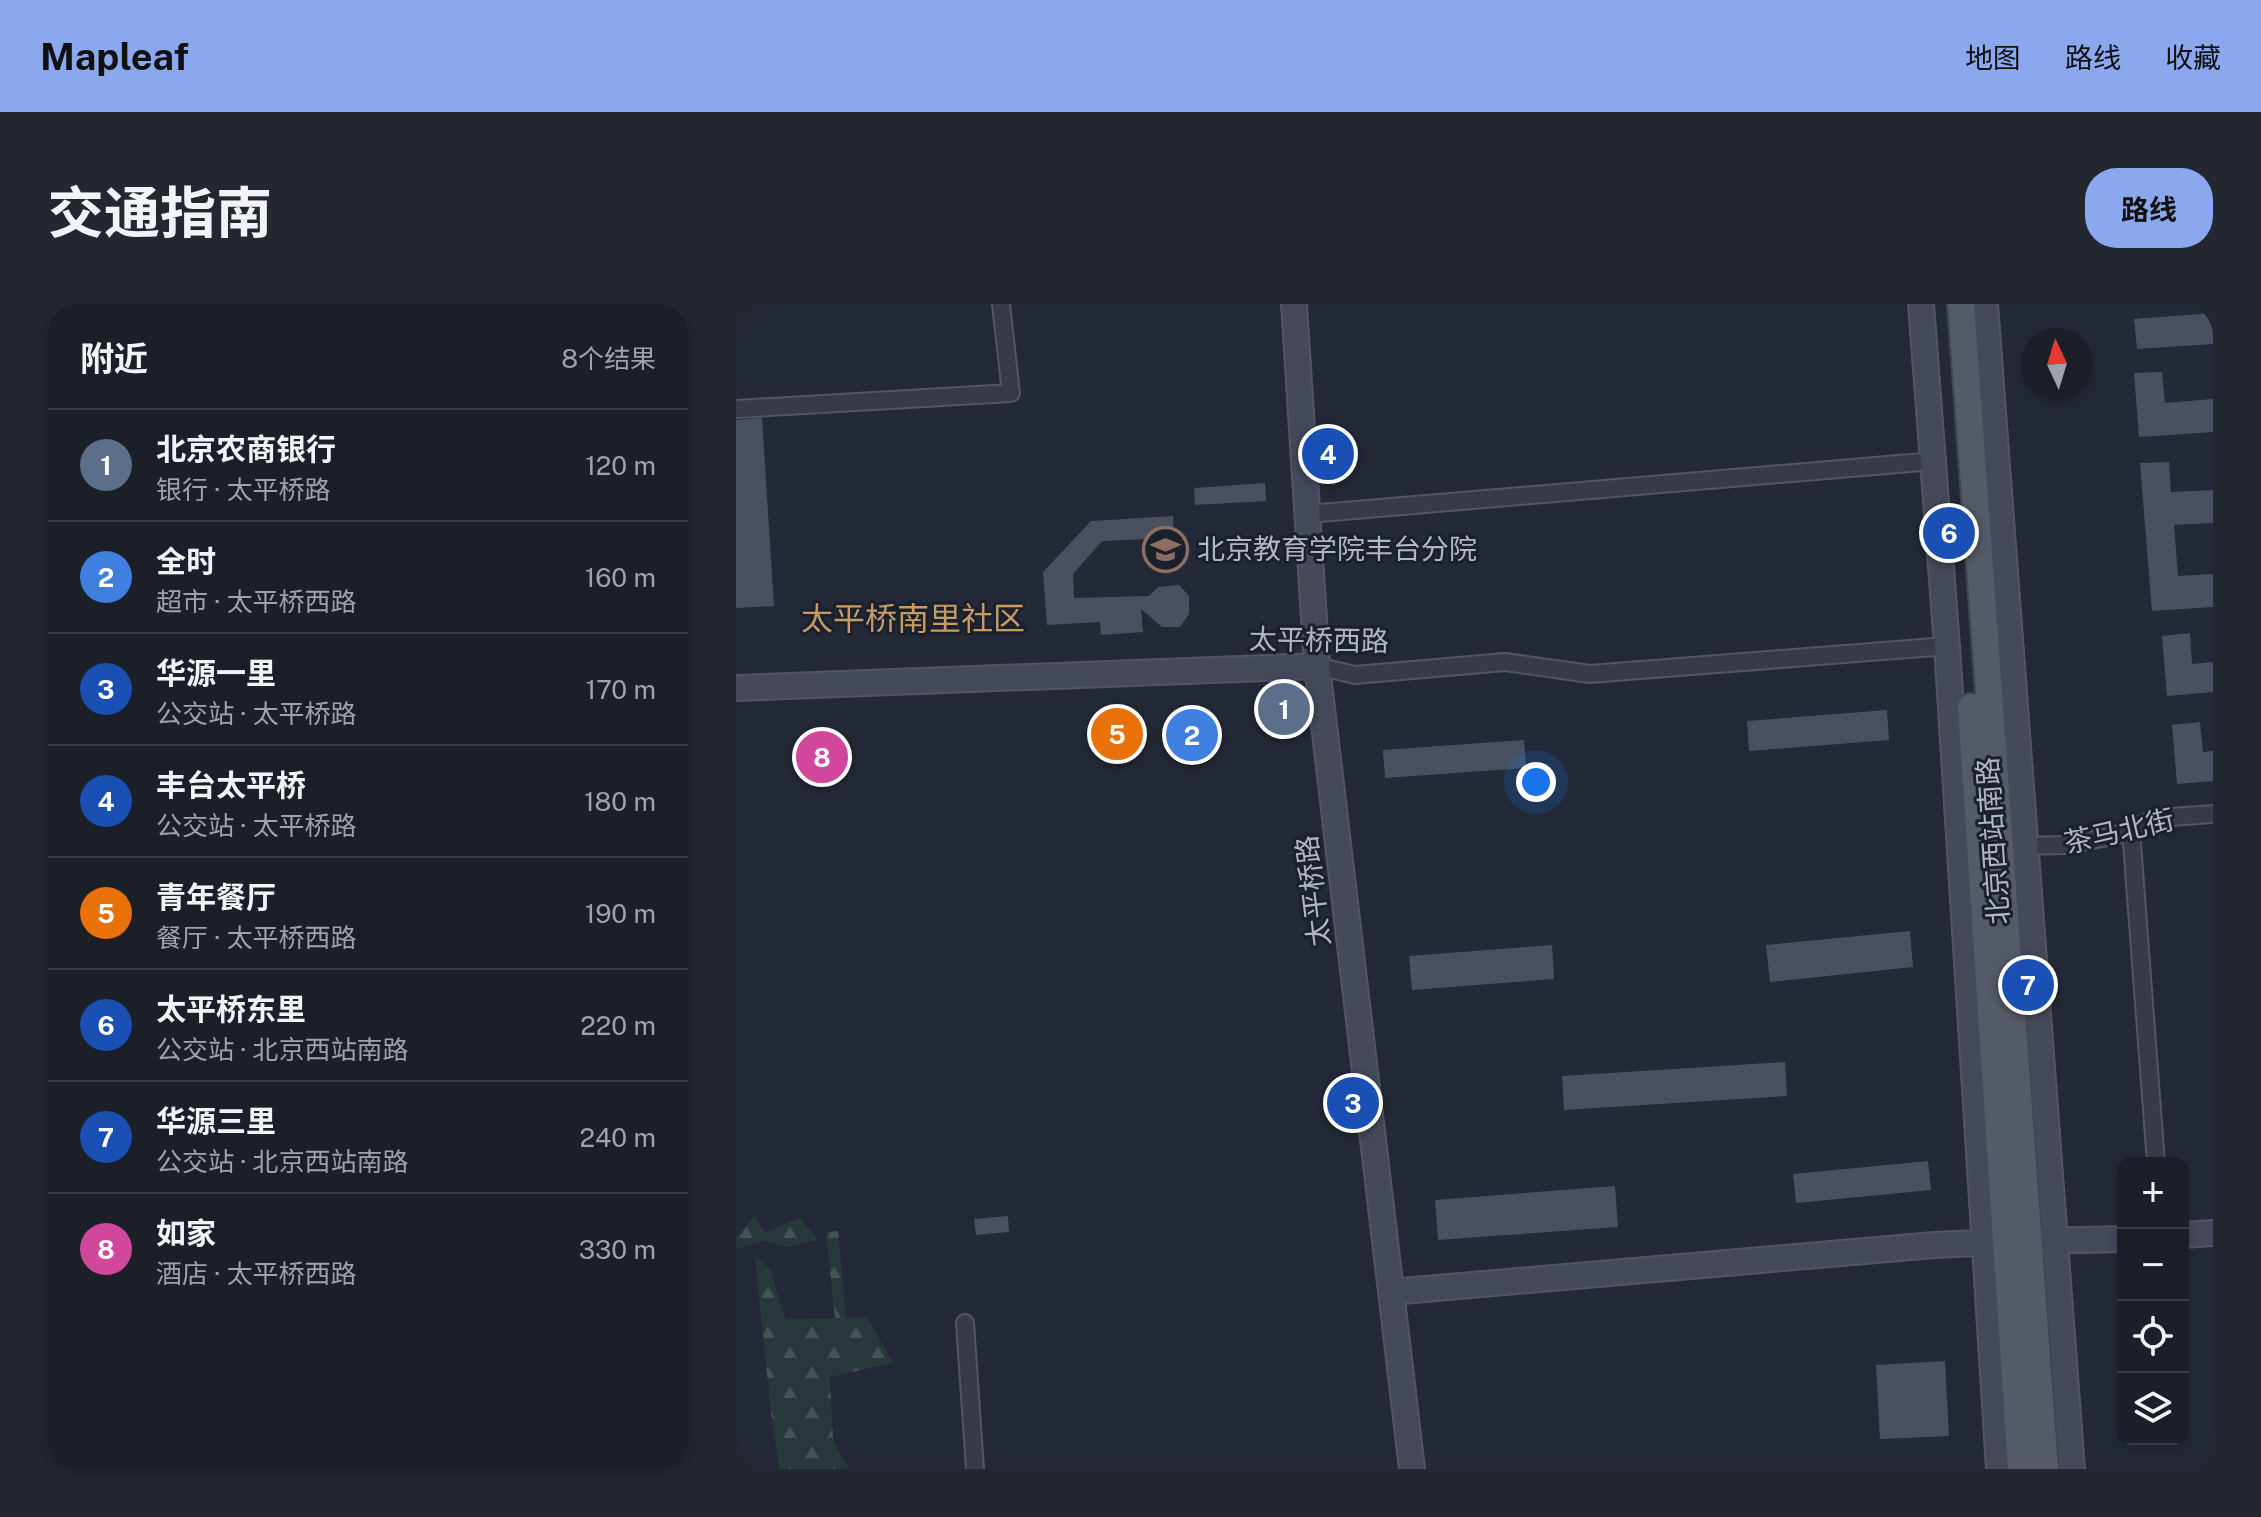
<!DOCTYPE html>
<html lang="zh">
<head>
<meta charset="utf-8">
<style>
  body { margin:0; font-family:"Public Sans","Noto Sans SC",sans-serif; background:#232730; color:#f1f3f6 }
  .controls { position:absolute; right:24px; bottom:24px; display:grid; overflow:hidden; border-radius:16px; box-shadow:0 4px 12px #0003 }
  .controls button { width:72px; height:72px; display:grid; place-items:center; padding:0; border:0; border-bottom:2px solid #383d45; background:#1a1f28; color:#f1f3f6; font:40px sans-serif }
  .compass { position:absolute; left:1285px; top:24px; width:72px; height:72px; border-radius:50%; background:#1a1f28; box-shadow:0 4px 12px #0003; rotate:356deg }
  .you { position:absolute; left:800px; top:478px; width:28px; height:28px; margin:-20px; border:6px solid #fff; border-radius:50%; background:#1a73e8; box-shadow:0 0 0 12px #1a73e833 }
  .badge { display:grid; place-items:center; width:52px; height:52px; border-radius:50%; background:#8ba8ee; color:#fff; font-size:26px; font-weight:700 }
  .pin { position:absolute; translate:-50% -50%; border:4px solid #fff; box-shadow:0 2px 8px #0006 }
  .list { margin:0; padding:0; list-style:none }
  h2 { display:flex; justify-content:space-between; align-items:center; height:104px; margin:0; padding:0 32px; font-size:34px }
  h2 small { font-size:26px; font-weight:400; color:#9fa2a8 }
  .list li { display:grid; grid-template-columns:52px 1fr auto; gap:24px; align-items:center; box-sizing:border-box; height:112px; padding:0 32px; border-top:2px solid #383d45 }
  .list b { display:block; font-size:30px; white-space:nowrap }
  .list p { margin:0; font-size:26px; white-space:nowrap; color:#9fa2a8 }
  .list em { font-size:26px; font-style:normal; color:#9fa2a8 }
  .icon { flex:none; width:44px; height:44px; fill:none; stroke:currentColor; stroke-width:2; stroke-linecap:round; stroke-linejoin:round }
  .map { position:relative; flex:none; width:1477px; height:1165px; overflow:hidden; border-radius:32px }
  header { display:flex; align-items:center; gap:48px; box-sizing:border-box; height:112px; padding:0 40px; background:#8ba8ee; color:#111 }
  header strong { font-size:38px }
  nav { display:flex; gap:44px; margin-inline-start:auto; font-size:28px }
  .intro { display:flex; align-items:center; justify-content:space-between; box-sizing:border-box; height:192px; padding:0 48px }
  h1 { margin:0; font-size:56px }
  .button { padding:20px 36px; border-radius:32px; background:#8ba8ee; color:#111; font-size:28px; font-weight:700 }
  main { display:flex; gap:48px; padding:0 48px }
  aside { flex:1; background:#1a1f28; border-radius:32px; box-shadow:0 4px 12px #0003 }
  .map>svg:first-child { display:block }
  .forest { fill:url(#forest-firs) }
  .building { fill:#495060 }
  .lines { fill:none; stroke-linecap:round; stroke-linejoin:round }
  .street-casing { stroke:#515662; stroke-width:20 }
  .secondary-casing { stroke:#515662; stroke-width:28 }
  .primary-casing { stroke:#3f4550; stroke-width:30 }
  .street { stroke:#363b47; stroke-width:16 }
  .secondary { stroke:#444a5a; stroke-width:24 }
  .primary { stroke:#545a67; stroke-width:26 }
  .labels { text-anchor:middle; stroke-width:6; stroke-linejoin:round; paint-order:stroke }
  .poi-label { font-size:28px; fill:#b1b6c3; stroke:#1b212c; text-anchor:start }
  .street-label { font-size:28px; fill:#b1b6c3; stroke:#1b212c }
  .quarter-label { font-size:32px; fill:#c99a66; stroke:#1b212c }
</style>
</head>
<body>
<header>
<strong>Mapleaf</strong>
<nav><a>地图</a><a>路线</a><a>收藏</a></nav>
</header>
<div class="intro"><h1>交通指南</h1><a class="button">路线</a></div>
<main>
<aside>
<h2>附近<small>8个结果</small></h2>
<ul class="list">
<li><span class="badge" style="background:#5c6f8a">1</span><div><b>北京农商银行</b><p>银行 · 太平桥路</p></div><em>120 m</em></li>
<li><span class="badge" style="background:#3f7fe0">2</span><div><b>全时</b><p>超市 · 太平桥西路</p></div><em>160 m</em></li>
<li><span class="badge" style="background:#1a4fb4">3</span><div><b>华源一里</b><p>公交站 · 太平桥路</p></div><em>170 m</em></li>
<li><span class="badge" style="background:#1a4fb4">4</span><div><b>丰台太平桥</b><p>公交站 · 太平桥路</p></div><em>180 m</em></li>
<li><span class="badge" style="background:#e8710a">5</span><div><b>青年餐厅</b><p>餐厅 · 太平桥西路</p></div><em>190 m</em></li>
<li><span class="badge" style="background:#1a4fb4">6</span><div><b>太平桥东里</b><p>公交站 · 北京西站南路</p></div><em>220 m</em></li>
<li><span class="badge" style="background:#1a4fb4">7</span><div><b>华源三里</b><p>公交站 · 北京西站南路</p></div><em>240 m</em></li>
<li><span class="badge" style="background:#d1479c">8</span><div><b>如家</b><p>酒店 · 太平桥西路</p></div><em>330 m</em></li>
</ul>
</aside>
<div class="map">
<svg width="1477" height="1165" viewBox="0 0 1477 1165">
  <defs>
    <pattern id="forest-firs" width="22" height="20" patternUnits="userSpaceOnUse" patternTransform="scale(2)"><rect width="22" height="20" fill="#27373a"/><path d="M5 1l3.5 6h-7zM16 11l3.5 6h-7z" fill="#445255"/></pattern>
  </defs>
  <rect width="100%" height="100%" fill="#232936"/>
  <g class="forest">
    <path d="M18 912 29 928 64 914 82 936 51 943 28 937 0 945V931L5 930Z"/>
    <path d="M102 927 110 1014 131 1013 157 1059 94 1073 97 1136 113 1165H43L35 1109 19 953 34 964 49 1015 99 1014 90 928Z"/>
  </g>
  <g class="building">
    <path d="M1477 9V40L1401 45 1398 15Z"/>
    <path d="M1426 68 1429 99 1477 95V128L1403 133 1398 69Z"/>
    <path d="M26 114 38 302 0 304V116Z"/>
    <path d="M1433 158 1435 188 1477 186V219L1438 221 1442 272 1477 270V303L1416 307 1404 159Z"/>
    <path d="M529 179 530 197 459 201 458 184Z"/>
    <path d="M437 212 439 256 412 258 411 235 366 237 337 270 338 294 413 292 422 283 443 281 453 292V310L444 323H426L405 305 407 328 365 331 364 318 311 321 307 268 355 217Z"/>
    <path d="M1454 329 1456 360 1477 358V388L1431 392 1426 332Z"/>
    <path d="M1151 406 1153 436 1013 447 1011 417Z"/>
    <path d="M1464 418 1467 448 1477 447V477L1441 480 1436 421Z"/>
    <path d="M788 436 790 464 649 474 647 446Z"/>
    <path d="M1174 627 1177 663 1034 678 1030 641Z"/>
    <path d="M816 641 818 675 676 686 673 652Z"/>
    <path d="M1049 758 1051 792 828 806 826 772Z"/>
    <path d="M1192 857 1195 886 1060 899 1057 870Z"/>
    <path d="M879 882 882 923 702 936 699 896Z"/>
    <path d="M272 912 273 928 240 931 238 915Z"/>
    <path d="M1209 1057 1213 1132 1144 1135 1140 1061Z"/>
  </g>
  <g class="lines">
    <defs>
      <g id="street">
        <path d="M0 105 275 89 265 0"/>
        <path d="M572 210 1198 157"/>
        <path d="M581 362 619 371 769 358 854 370 1211 342"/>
        <path d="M1395 526 1420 859"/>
        <path d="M1290 542 1330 541 1378 532 1421 514 1477 510"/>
        <path d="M229 1019 239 1165"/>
      </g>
      <g id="secondary">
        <path d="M558 0 581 362 676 1165"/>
        <path d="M1185 0 1211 342 1263 1165"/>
        <path d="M1249 0 1336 1165"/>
        <path d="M0 384 581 362"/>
        <path d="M1447 931 1477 929"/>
        <path d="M1304 937 1387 935"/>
        <path d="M655 988 1198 941 1263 938"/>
      </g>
      <g id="primary">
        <path d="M1225 0 1309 1165"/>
        <path d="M1235 403 1285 1165"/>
      </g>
    </defs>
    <use href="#street" class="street-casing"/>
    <use href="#secondary" class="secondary-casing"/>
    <use href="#primary" class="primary-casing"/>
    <use href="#street" class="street"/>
    <use href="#secondary" class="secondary"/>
    <use href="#primary" class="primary"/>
  </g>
  <defs>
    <symbol id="university-ring" viewBox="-11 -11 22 22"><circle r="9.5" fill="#1b212c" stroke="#8d6e63" stroke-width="1.5"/><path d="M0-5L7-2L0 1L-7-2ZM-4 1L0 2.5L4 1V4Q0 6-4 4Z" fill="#8d6e63"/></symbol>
  </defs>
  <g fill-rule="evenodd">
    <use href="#university-ring" x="404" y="220" width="51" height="51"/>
  </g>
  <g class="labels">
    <g class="poi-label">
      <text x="461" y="255">北京教育学院丰台分院</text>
    </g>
    <g class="street-label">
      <text transform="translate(583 336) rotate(1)" y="10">太平桥西路</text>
      <text transform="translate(1383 527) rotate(-13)" y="10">茶马北街</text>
      <text transform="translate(1257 537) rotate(-94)" y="10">北京西站南路</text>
      <text transform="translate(577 587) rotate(-97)" y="10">太平桥路</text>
    </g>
    <g class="quarter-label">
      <text x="177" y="326">太平桥南里社区</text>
    </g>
  </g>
</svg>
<div class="controls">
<button>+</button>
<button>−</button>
<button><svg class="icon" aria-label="locate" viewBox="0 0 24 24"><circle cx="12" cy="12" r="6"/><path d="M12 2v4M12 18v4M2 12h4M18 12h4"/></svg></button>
<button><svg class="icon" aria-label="layers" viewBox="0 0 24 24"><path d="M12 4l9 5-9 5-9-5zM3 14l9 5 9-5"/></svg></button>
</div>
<svg class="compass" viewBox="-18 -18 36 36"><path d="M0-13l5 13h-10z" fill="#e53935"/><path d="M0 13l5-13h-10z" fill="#9fa2a8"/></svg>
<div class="you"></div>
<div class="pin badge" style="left:548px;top:405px;background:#5c6f8a">1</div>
<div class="pin badge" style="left:456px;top:431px;background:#3f7fe0">2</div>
<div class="pin badge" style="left:617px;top:799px;background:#1a4fb4">3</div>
<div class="pin badge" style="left:592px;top:150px;background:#1a4fb4">4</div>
<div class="pin badge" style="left:381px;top:430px;background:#e8710a">5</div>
<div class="pin badge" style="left:1213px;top:229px;background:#1a4fb4">6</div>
<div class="pin badge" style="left:1292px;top:681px;background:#1a4fb4">7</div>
<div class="pin badge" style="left:86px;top:453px;background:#d1479c">8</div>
</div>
</main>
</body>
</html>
